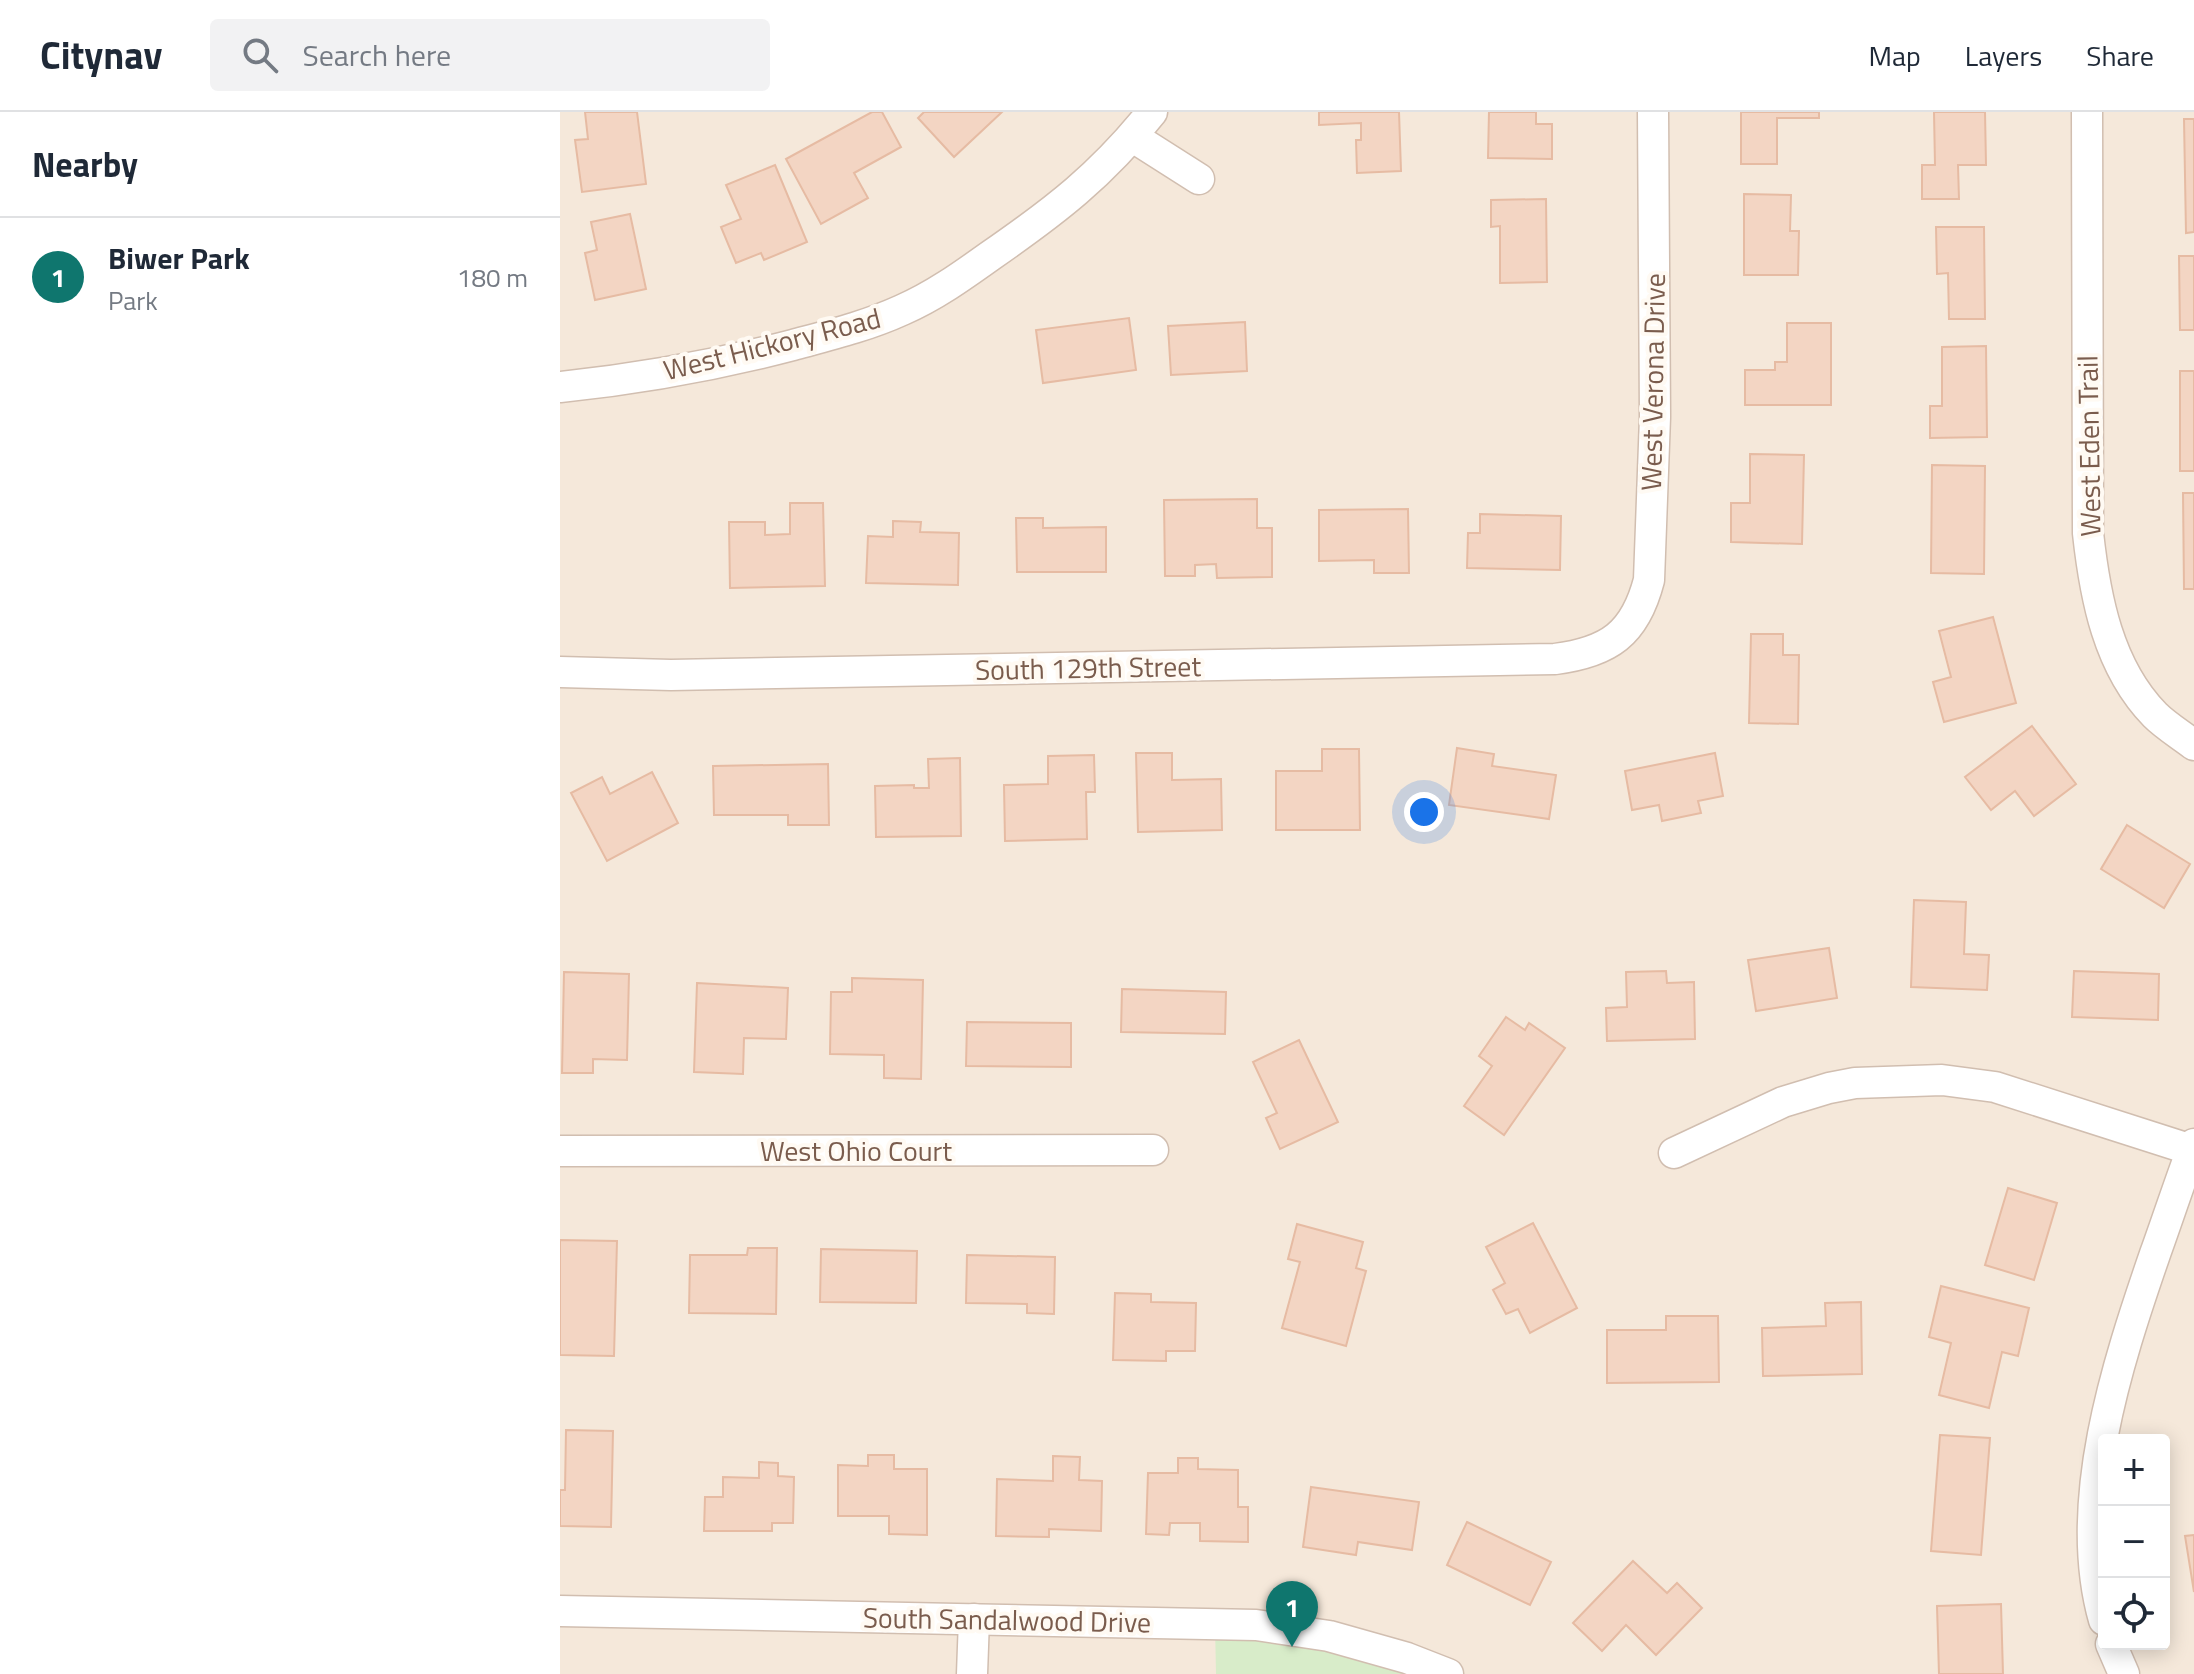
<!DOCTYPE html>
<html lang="en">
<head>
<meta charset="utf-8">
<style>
  body { margin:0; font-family:"Titillium Web",sans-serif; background:#f2f2f3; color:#1f2937 }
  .controls { position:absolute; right:24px; bottom:24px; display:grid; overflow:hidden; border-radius:8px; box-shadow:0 4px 20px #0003 }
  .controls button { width:72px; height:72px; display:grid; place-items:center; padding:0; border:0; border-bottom:2px solid #e0e1e3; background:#fff; color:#1f2937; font:40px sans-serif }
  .you { position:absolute; left:864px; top:700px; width:28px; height:28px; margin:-20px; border:6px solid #fff; border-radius:50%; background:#1a73e8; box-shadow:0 0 0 12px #1a73e833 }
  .badge { display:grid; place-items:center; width:52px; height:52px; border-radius:50%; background:#0f766e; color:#fff; font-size:26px; font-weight:700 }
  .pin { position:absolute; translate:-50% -66px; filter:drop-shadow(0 2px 4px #0008) }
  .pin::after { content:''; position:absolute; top:42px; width:28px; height:24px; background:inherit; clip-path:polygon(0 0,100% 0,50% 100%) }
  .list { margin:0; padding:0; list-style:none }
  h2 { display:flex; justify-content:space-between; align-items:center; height:104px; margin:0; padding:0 32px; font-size:34px }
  h2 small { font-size:26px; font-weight:400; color:#747a83 }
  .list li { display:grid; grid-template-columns:52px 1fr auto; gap:24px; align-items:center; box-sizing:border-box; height:120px; padding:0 32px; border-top:2px solid #e0e1e3 }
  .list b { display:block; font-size:30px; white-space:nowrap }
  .list p { margin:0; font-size:26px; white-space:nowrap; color:#747a83 }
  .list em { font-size:26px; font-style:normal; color:#747a83 }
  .icon { flex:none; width:44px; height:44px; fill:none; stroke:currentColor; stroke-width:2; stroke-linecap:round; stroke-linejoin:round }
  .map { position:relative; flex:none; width:1634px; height:1562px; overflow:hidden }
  header { display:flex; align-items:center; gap:48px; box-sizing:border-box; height:112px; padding:0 40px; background:#fff; border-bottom:2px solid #e0e1e3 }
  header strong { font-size:38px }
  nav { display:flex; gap:44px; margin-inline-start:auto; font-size:28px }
  .search { width:560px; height:72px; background:#f2f2f3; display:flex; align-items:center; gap:20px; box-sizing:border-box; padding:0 28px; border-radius:8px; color:#747a83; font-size:30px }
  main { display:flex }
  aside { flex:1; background:#fff }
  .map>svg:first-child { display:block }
  .residential { fill:#f5e8da; fill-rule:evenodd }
  .green { fill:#d8ecc9 }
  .building { fill:#f3d5c3; stroke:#e6bba3; stroke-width:2 }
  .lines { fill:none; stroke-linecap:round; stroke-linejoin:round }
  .street-casing { stroke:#d1beb0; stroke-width:33 }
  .street { stroke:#fff; stroke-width:30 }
  .labels { text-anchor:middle; stroke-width:8; stroke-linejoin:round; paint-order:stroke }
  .street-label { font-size:28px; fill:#7a5c4d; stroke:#fffaf3 }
</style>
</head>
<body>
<header>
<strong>Citynav</strong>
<div class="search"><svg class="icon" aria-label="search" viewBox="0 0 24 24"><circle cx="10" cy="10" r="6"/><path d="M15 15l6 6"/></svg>Search here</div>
<nav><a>Map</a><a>Layers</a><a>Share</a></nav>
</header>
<main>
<aside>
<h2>Nearby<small></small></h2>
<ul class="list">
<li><span class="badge">1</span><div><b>Biwer Park</b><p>Park</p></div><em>180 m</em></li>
</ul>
</aside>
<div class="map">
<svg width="1634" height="1562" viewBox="0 0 1634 1562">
  <rect width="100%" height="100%" fill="#fdf6ec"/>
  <path class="residential" d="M0 0H1634V1562H0ZM1544 1328H1604V1532H1544Z"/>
  <path class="green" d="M655 1512 881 1562H656Z"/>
  <g class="building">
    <path d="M25 0H77L86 72 22 80 15 28 28 27Z"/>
    <path d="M312 0H322L341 35 294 61 308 86 261 112 226 47Z"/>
    <path d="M364 0H442L394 45 358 6Z"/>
    <path d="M759 0H839L841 59 797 61 796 28H801V11L759 13Z"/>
    <path d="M929 0H976V12H992V47L928 46Z"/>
    <path d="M1181 0H1259V6H1217V52H1181Z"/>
    <path d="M1374 0H1425L1426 53H1398L1399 87H1362V53H1375Z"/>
    <path d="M1624 7H1634V120L1626 121Z"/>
    <path d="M215 53 247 130 204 148 201 141 176 151 161 115 181 107 166 73Z"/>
    <path d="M1184 82 1231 83 1230 119H1239L1238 163H1184Z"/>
    <path d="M986 87 987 170 940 171V114L931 115V88Z"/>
    <path d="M70 102 86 177 35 188 25 141 37 138 31 110Z"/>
    <path d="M1376 115H1424L1425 207H1389L1388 161 1377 162Z"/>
    <path d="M1619 144H1634V218H1620Z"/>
    <path d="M569 206 576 258 483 271 476 218Z"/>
    <path d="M685 210 687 259 611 263 608 214Z"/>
    <path d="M1227 211H1271V293H1185V258H1215V250H1227Z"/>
    <path d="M1426 234 1427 325 1370 326V294H1382V235Z"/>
    <rect x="1620" y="259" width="14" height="100"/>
    <path d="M1190 342 1244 343 1242 432 1171 430V391H1190Z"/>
    <path d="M1372 353 1425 354 1424 462 1371 461Z"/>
    <path d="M1623 381H1634V477H1624Z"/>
    <path d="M697 387V416H712V465L657 466 656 452 635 453V464H605L604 388Z"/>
    <path d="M230 391H263L265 474 170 476 169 410H205V423L230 422Z"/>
    <path d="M848 397 849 461H814V448L759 449V398Z"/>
    <path d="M920 402 1001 404 1000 458 907 456 908 421H920Z"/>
    <path d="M456 406H483V416L546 415V460H457Z"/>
    <path d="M333 409 361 410 360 420 399 421 398 473 306 471 308 424 333 425Z"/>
    <path d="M1433 505 1456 591 1384 610 1373 570 1391 565 1379 519Z"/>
    <path d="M1191 522H1223V543H1239L1238 612 1189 611Z"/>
    <path d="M1472 614 1516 672 1474 704 1455 679 1431 698 1405 665Z"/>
    <path d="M897 636 934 642 932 654 996 663 989 707 889 693Z"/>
    <path d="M762 637H799L800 718H716V659H762Z"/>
    <path d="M576 641H612V668L661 667 662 718 578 720Z"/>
    <path d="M1155 641 1163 684 1138 689 1141 701 1102 709 1099 693 1072 698 1065 659Z"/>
    <path d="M534 643 535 680H526L527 727 445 729 444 673 488 672V644Z"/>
    <path d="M400 646 401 724 316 725 315 674 354 673V676H369L368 647Z"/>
    <path d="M268 652 269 713H228V703H154L153 654Z"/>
    <path d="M92 660 118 711 47 749 11 681 42 665 50 682Z"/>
    <path d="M1567 713 1630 752 1604 796 1541 757Z"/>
    <path d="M1354 788 1406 790 1404 842 1429 843 1427 878 1351 875Z"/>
    <path d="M1269 836 1277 886 1196 899 1188 848Z"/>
    <path d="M1106 859 1107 871 1134 870 1135 927 1047 929 1046 896 1067 895 1066 860Z"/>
    <path d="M1514 859 1599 862 1598 908 1512 905Z"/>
    <path d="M4 860 69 862 67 948 33 947V961H2Z"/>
    <path d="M292 866 363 868 361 967 324 966V943L270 942 271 880H292Z"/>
    <path d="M137 871 228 876 226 927 184 926 183 962 134 960Z"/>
    <path d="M562 877 666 880 665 922 561 920Z"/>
    <path d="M946 905 965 918 969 911 1005 936 944 1023 904 994 932 954 919 944Z"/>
    <path d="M407 910 511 911V955L406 954Z"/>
    <path d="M739 928 778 1010 720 1037 706 1006 717 1001 693 950Z"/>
    <path d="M1448 1076 1497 1091 1474 1168 1425 1153Z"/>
    <path d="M973 1111 1017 1196 970 1221 958 1197 946 1202 933 1178 945 1171 926 1135Z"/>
    <path d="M737 1112 803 1130 796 1156 806 1159 786 1234 722 1216 740 1150 728 1147Z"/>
    <path d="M0 1128 57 1129 54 1244 0 1243Z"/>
    <path d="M188 1136H217L216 1202 129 1201 130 1143H187Z"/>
    <path d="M261 1137 357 1139 356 1191 260 1190Z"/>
    <path d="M407 1143 495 1145 494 1202 467 1201V1192L406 1191Z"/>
    <path d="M1381 1174 1469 1196 1458 1244 1442 1240 1429 1296 1379 1283 1391 1231 1369 1225Z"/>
    <path d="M555 1181 591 1182V1190L636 1191 635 1239H606V1249L553 1248Z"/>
    <path d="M1301 1190 1302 1262 1203 1264 1202 1216 1266 1214 1265 1191Z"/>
    <path d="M1106 1204H1158L1159 1270 1047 1271V1218H1106Z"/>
    <path d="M6 1318 53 1319 51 1415 0 1414V1378H5Z"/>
    <path d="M1380 1323 1430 1326 1421 1443 1371 1439Z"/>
    <path d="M308 1343H334V1357H367V1423L329 1422V1404H278V1353L308 1354Z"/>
    <path d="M493 1344 520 1345 519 1368 542 1369 541 1419 489 1417V1425L436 1424 437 1367 493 1369Z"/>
    <path d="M618 1346H638V1357L678 1358V1395H688V1430L640 1429V1411H610L609 1423 586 1422 588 1361H618Z"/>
    <path d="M199 1350 218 1351V1364L234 1365 233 1411H212V1419H144L145 1385H163V1365L199 1366Z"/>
    <path d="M751 1375 859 1390 852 1438 798 1430 796 1443 743 1435Z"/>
    <path d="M907 1410 991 1450 970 1493 887 1453Z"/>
    <path d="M1634 1423V1480L1625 1424Z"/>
    <path d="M1073 1449 1107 1481 1117 1471 1142 1496 1096 1543 1066 1513 1042 1539 1013 1511Z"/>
    <path d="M1441 1492 1443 1562H1379L1377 1494Z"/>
  </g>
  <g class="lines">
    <defs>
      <g id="street">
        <path d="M1527 0 1528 421C1535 485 1548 555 1595 603 1606 614 1621 623 1634 633"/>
        <path d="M573 25 639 67"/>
        <path d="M0 275C78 267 156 253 233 233 270 223 307 214 342 198 374 184 402 164 430 144 495 99 542 63 592 0"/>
        <path d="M0 560 111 563 995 547C1049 540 1075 522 1089 468L1095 305 1093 0"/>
        <path d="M0 1039 593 1038"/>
        <path d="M1114 1041 1223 990 1269 976 1295 971 1382 968 1435 975 1632 1038"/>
        <path d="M0 1499 696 1513 769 1524 847 1546 888 1562"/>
        <path d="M1544 1508C1511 1392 1557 1252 1595 1142 1608 1106 1620 1069 1634 1032"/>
        <path d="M1551 1532 1564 1562"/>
        <path d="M412 1562 414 1507"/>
      </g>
    </defs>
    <use href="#street" class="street-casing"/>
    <use href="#street" class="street"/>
  </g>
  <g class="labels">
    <g class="street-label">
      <text transform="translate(212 232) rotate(-14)" y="10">West Hickory Road</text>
      <text transform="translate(1093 270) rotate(-89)" y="10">West Verona Drive</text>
      <text transform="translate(1529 334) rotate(-91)" y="10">West Eden Trail</text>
      <text transform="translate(528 556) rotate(-1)" y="10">South 129th Street</text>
      <text x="296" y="1049">West Ohio Court</text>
      <text transform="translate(447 1508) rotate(1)" y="10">South Sandalwood Drive</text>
    </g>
  </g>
</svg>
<div class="controls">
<button>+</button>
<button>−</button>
<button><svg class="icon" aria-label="locate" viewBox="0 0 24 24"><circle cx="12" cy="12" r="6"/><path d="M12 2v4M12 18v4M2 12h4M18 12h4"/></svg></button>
</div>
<div class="you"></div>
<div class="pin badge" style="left:732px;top:1535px">1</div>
</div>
</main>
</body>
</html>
